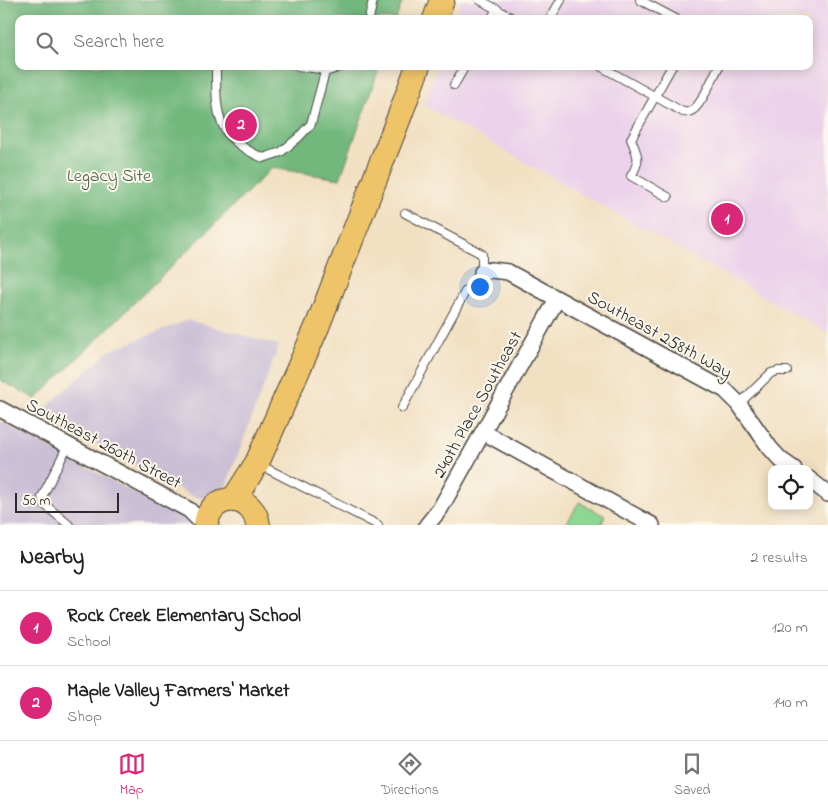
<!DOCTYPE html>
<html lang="en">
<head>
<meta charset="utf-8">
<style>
  body { margin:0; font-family:"Indie Flower",sans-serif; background:#f6f6f6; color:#202124 }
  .controls { position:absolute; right:15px; bottom:15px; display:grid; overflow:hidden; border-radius:10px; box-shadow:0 2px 12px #0003 }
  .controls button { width:45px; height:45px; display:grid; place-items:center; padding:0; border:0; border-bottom:1px solid #e0e0e0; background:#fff; color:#202124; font:25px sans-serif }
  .scale { position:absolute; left:15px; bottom:12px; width:104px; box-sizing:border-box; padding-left:5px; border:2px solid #2b2b2b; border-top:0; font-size:14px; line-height:18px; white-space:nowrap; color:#2b2b2b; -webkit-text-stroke:4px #fbf7ec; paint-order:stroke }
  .you { position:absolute; left:479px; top:286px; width:18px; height:18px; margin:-12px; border:4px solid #fff; border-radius:50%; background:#1a73e8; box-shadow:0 0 0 8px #1a73e833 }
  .badge { display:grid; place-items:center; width:32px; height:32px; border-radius:50%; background:#db2777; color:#fff; font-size:16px; font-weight:700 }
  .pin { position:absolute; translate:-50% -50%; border:2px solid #fff; box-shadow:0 1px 5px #0006 }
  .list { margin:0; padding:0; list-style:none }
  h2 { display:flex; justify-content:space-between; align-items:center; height:65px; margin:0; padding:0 20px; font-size:21px }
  h2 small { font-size:16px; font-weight:400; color:#757577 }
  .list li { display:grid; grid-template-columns:32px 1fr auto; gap:15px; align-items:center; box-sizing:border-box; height:75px; padding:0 20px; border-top:1px solid #e0e0e0 }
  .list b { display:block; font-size:19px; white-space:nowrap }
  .list p { margin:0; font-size:16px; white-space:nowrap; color:#757577 }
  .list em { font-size:16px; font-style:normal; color:#757577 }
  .icon { flex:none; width:28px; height:28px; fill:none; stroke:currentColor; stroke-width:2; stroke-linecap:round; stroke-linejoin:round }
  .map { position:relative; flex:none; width:828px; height:525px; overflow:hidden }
  .search { position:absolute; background:#fff; box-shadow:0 2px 12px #0003; left:15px; right:15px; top:15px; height:55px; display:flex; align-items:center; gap:12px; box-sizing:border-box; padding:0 18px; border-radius:10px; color:#757577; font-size:19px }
  .sheet { height:215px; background:#fff }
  nav { display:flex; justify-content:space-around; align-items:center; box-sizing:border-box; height:70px; border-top:1px solid #e0e0e0; background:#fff; font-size:14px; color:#757577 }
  nav a { display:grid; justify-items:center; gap:2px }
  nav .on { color:#db2777 }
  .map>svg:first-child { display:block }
  .built { fill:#ecd1ea }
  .industrial { fill:#cbbfd5 }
  .green { fill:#8dd793; stroke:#5c815f }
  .forest { fill:#72b87d; stroke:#4e7254 }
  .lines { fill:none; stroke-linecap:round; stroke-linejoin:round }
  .service-casing { stroke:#494642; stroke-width:10 }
  .minor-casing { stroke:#494642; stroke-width:18 }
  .primary-casing { stroke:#494642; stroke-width:26 }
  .service { stroke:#fff; stroke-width:8 }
  .minor { stroke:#fff; stroke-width:15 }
  .primary { stroke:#efc469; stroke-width:24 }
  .labels { text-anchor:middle; stroke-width:4; stroke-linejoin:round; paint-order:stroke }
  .park-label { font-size:18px; fill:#485f4a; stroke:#fbf7ec }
  .street-label { font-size:18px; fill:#2b2b2b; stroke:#fbf7ec }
</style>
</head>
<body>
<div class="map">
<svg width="828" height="525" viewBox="0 0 828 525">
  <rect width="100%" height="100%" fill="#fbf7ec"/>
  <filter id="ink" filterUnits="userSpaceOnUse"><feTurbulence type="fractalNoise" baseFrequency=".02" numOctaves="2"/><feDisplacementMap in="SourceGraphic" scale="10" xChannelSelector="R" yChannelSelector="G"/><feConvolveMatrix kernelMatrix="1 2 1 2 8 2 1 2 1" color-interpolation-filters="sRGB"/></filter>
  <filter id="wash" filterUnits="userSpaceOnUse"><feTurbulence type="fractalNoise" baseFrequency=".0096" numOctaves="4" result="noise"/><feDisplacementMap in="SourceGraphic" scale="20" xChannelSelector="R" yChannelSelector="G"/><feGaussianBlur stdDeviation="1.12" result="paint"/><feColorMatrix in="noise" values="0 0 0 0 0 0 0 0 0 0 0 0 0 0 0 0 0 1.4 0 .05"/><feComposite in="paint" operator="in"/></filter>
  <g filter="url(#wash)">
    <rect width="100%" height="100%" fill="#f2e0c2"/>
    <path class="built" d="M462 0H828V333L424 105 438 66H809V19H455Z"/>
    <g class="industrial">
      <path d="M188 320 279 345 226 486 210 500 192 496 41 412 109 351Z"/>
      <path d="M0 421 195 525H0Z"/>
    </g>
    <path class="green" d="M579 502 605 516 601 525H566Z"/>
    <path class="forest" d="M0 0H403L396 19H19V66H380L340 179 272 168 36 399 0 380Z"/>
  </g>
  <g filter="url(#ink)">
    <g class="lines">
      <defs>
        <g id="service">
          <path d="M480 0 514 19"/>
          <path d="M640 0 676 19"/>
          <path d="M369 19 373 0"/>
          <path d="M491 19 497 9"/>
          <path d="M550 19 561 0"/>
          <path d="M219 66 216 69C216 116 216 137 263 158L281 152 298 138 311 124 325 72 320 69 298 66"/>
          <path d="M600 66 683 112C687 113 690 112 694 109 703 102 713 77 719 66"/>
          <path d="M325 72 343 66"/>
          <path d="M454 85 465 66"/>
          <path d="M668 197 631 176C641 160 638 156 631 139L672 66"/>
          <path d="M739 404 771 373 778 371H787"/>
          <path d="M402 408 465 292 482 272V254L405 213"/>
          <path d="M68 445 42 497 44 504 69 525"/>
          <path d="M258 464 378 525"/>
        </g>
        <g id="minor">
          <path d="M482 272 491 270 508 272 725 390 739 404 770 448 781 460 794 469"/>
          <path d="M0 409 189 510 204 525"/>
          <path d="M483 432 652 525"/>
          <path d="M809 479 828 494"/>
          <path d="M427 525 440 509 557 299"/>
        </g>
        <g id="primary">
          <path d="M435 19 442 0"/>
          <path d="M234 499 257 463 317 327 400 115 418 66"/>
          <path d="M206 525C209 492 253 491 258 525"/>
        </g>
      </defs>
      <use href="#service" class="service-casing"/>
      <use href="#minor" class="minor-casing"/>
      <use href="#primary" class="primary-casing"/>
      <use href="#service" class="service"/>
      <use href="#minor" class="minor"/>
      <use href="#primary" class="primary"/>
    </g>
  </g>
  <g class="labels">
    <g class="park-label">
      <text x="109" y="181">Legacy Site</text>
    </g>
    <g class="street-label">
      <text transform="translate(660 334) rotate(29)" y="6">Southeast 258th Way</text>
      <text transform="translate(477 404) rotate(-61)" y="6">240th Place Southeast</text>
      <text transform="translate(104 443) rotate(28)" y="6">Southeast 260th Street</text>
    </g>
  </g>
</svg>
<div class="controls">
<button><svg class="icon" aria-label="locate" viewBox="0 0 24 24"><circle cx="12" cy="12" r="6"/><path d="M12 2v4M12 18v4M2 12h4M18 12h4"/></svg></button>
</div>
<div class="scale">50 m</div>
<div class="you"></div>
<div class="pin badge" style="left:727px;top:219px">1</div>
<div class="pin badge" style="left:241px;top:125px">2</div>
<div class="search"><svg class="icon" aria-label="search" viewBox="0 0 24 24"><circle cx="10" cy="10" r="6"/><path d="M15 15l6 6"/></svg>Search here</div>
</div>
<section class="sheet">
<h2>Nearby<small>2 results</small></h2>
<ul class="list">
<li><span class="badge">1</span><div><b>Rock Creek Elementary School</b><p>School</p></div><em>120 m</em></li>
<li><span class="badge">2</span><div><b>Maple Valley Farmers' Market</b><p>Shop</p></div><em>140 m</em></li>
</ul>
</section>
<nav>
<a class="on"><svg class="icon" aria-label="map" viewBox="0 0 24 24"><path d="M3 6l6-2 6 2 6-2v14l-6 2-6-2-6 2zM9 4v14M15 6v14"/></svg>Map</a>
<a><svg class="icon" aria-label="directions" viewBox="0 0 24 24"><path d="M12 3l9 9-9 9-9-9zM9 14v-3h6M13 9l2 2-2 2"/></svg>Directions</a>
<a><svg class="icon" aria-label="saved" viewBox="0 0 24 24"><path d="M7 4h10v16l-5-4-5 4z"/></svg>Saved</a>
</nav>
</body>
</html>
